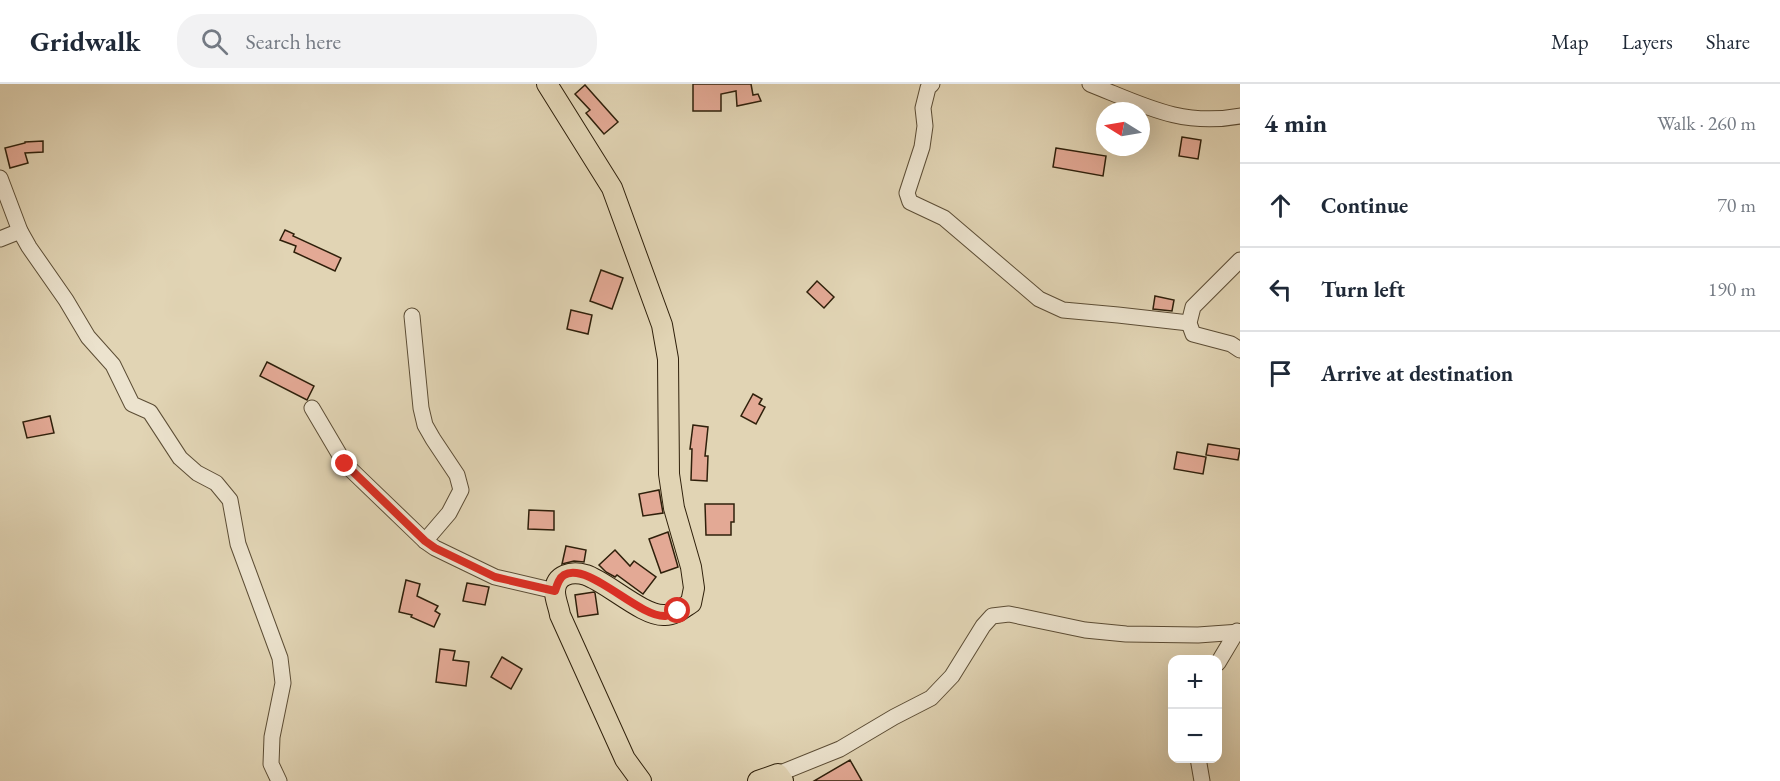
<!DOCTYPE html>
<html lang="en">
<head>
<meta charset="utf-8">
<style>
  body { margin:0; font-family:"EB Garamond",serif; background:#f2f2f3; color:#1f2937 }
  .controls { position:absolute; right:18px; bottom:18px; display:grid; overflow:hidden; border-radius:12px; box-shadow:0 6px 24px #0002 }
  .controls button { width:54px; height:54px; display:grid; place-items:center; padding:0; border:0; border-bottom:2px solid #e0e1e3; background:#fff; color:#1f2937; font:30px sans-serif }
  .compass { position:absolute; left:1096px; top:18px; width:54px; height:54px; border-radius:50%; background:#fff; box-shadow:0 6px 24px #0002; rotate:281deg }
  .stop { position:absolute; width:18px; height:18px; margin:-14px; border:4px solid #d93025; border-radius:50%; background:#fff }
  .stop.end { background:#d93025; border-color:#fff; box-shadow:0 2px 6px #0008 }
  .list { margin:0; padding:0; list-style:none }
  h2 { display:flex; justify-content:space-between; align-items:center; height:78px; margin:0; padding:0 24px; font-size:26px }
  h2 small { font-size:20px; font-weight:400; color:#747a83 }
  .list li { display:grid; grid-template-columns:39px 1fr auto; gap:18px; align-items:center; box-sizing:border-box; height:84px; padding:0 24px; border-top:2px solid #e0e1e3 }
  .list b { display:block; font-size:22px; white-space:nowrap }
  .list em { font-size:20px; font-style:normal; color:#747a83 }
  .icon { flex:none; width:33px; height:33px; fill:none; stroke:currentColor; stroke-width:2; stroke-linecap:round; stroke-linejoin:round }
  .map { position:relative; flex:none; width:1240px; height:697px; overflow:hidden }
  header { display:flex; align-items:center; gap:36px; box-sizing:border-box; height:84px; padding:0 30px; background:#fff; border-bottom:2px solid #e0e1e3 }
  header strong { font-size:28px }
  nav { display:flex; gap:33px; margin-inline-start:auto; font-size:21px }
  .search { width:420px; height:54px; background:#f2f2f3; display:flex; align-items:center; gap:15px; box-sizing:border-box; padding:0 21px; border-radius:24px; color:#747a83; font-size:22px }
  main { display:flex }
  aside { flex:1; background:#fff }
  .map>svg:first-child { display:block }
  .building { fill:#e3a995; stroke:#2f200b; stroke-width:1.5 }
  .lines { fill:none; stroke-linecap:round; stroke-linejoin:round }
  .minor-casing { stroke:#5c4d35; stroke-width:17 }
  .major-casing { stroke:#2f200b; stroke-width:22 }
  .minor { stroke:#ece3ce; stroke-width:15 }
  .major { stroke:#e1d4b4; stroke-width:20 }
  .route { stroke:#d93025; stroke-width:8 }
</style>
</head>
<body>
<header>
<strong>Gridwalk</strong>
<div class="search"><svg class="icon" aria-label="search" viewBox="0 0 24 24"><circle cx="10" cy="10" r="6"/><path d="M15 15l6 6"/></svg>Search here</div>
<nav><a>Map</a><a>Layers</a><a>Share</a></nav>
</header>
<main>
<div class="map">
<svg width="1240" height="697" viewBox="0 0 1240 697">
  <rect width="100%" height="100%" fill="#e1d4b4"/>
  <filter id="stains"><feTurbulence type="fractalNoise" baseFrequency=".00333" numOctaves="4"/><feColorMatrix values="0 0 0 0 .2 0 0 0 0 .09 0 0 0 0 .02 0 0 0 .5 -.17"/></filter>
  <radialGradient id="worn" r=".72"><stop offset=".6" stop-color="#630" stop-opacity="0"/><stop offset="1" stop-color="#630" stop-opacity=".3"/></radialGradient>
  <g class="building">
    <path d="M693 0H751L753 11 758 10 761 17 737 22 736 7 721 10V27H693Z"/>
    <path d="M585 1 618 38 604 50 586 29 590 26 575 10Z"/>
    <path d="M1182 53 1201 56 1198 75 1179 72Z"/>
    <path d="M43 57V68L25 69 28 79 10 84 5 64 25 59V58Z"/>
    <path d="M1056 64 1106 72 1103 92 1053 83Z"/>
    <path d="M285 146 294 150 293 152 341 174 335 187 294 168 296 162 280 156Z"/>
    <path d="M601 186 623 194 612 225 590 217Z"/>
    <path d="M817 197 834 213 824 224 807 208Z"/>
    <path d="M1155 212 1174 216 1172 227 1153 225Z"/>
    <path d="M571 226 592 231 588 250 567 245Z"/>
    <path d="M267 278 314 302 307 316 260 292Z"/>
    <path d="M753 310 762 315 759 320 765 323 756 340 741 332Z"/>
    <path d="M50 332 54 349 27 354 23 338Z"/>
    <path d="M693 341 708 343 705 372H708L707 397 691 396 692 365H690Z"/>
    <path d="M1208 360 1240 365 1238 376 1206 371Z"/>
    <path d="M1177 368 1206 373 1203 390 1174 385Z"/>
    <path d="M659 406 663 429 643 432 639 410Z"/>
    <path d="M705 420H734V438H731V451H706Z"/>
    <path d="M529 426 554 427V446L528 445Z"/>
    <path d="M668 448 678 483 661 489 649 455Z"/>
    <path d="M566 462 586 466 584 478 574 477 562 480Z"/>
    <path d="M615 466 630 482 634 477 656 493 643 510 617 491 615 493 606 488 599 481Z"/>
    <path d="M406 496 420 500 417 512 438 522 435 527 440 530 434 543 411 533 412 531 399 528Z"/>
    <path d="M467 499 489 503 485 521 463 517Z"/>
    <path d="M594 508 595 509 598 530 578 533 575 511Z"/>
    <path d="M440 565 455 567 453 576 469 578 466 602 436 598Z"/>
    <path d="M502 573 522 585 511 605 491 593Z"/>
    <path d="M850 676 862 697H814Z"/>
  </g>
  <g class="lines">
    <defs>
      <g id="minor">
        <path d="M932 0 928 4 923 24 925 42 922 63 907 109 910 118 944 134 1039 215 1063 226 1118 231 1189 239"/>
        <path d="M1090 0C1143 21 1181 43 1240 32"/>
        <path d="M0 94 20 147 29 163 66 216 88 253 113 281 132 320 150 328 180 374 197 389 216 399 230 416 238 460 280 574 283 599 272 653 271 680 279 697"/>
        <path d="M0 155 20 147"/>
        <path d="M1240 176 1193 223 1189 239 1193 250 1231 260 1240 266"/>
        <path d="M412 232 421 324 425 341 433 355 457 391 461 406 449 429 425 457"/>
        <path d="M312 324 345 380 425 457 435 464 495 493 555 507"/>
        <path d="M1218 579 1237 547"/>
        <path d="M1198 674 1202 697"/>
        <path d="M778 690 840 665 894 633 931 614 952 592 983 542 992 532 1009 530 1085 546 1126 550 1198 551 1240 548"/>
      </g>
      <g id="major">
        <path d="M547 0 612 104 662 241 668 275 669 390 674 424 691 483 694 504 691 519C683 524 675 531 665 531 644 533 607 498 586 491 572 487 555 490 555 508 555 515 559 524 560 531L625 675 641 697"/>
        <path d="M758 697 778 690 783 697"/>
      </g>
    </defs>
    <use href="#minor" class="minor-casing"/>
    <use href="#major" class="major-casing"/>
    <use href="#minor" class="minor"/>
    <use href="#major" class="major"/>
  </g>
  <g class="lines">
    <path class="route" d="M345 380 425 457 435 464 495 493 555 507C557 501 559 494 564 491 588 477 638 533 665 532 669 531 675 529 678 527"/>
  </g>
  <rect width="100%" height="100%" filter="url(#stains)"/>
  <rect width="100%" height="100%" fill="url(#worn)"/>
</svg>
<div class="controls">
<button>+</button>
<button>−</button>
</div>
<svg class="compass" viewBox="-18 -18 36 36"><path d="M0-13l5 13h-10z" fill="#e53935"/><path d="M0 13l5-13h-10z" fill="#747a83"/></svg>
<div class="stop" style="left:678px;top:527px"></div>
<div class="stop end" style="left:345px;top:380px"></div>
</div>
<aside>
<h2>4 min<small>Walk · 260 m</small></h2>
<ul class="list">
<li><svg class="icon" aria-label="ahead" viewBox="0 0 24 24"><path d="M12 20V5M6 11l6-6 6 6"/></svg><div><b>Continue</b></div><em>70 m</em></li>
<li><svg class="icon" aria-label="left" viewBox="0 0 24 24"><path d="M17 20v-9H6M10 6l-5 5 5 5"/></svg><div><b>Turn left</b></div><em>190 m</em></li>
<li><svg class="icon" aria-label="arrive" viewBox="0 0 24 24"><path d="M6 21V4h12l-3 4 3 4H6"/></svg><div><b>Arrive at destination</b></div></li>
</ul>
</aside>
</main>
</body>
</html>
